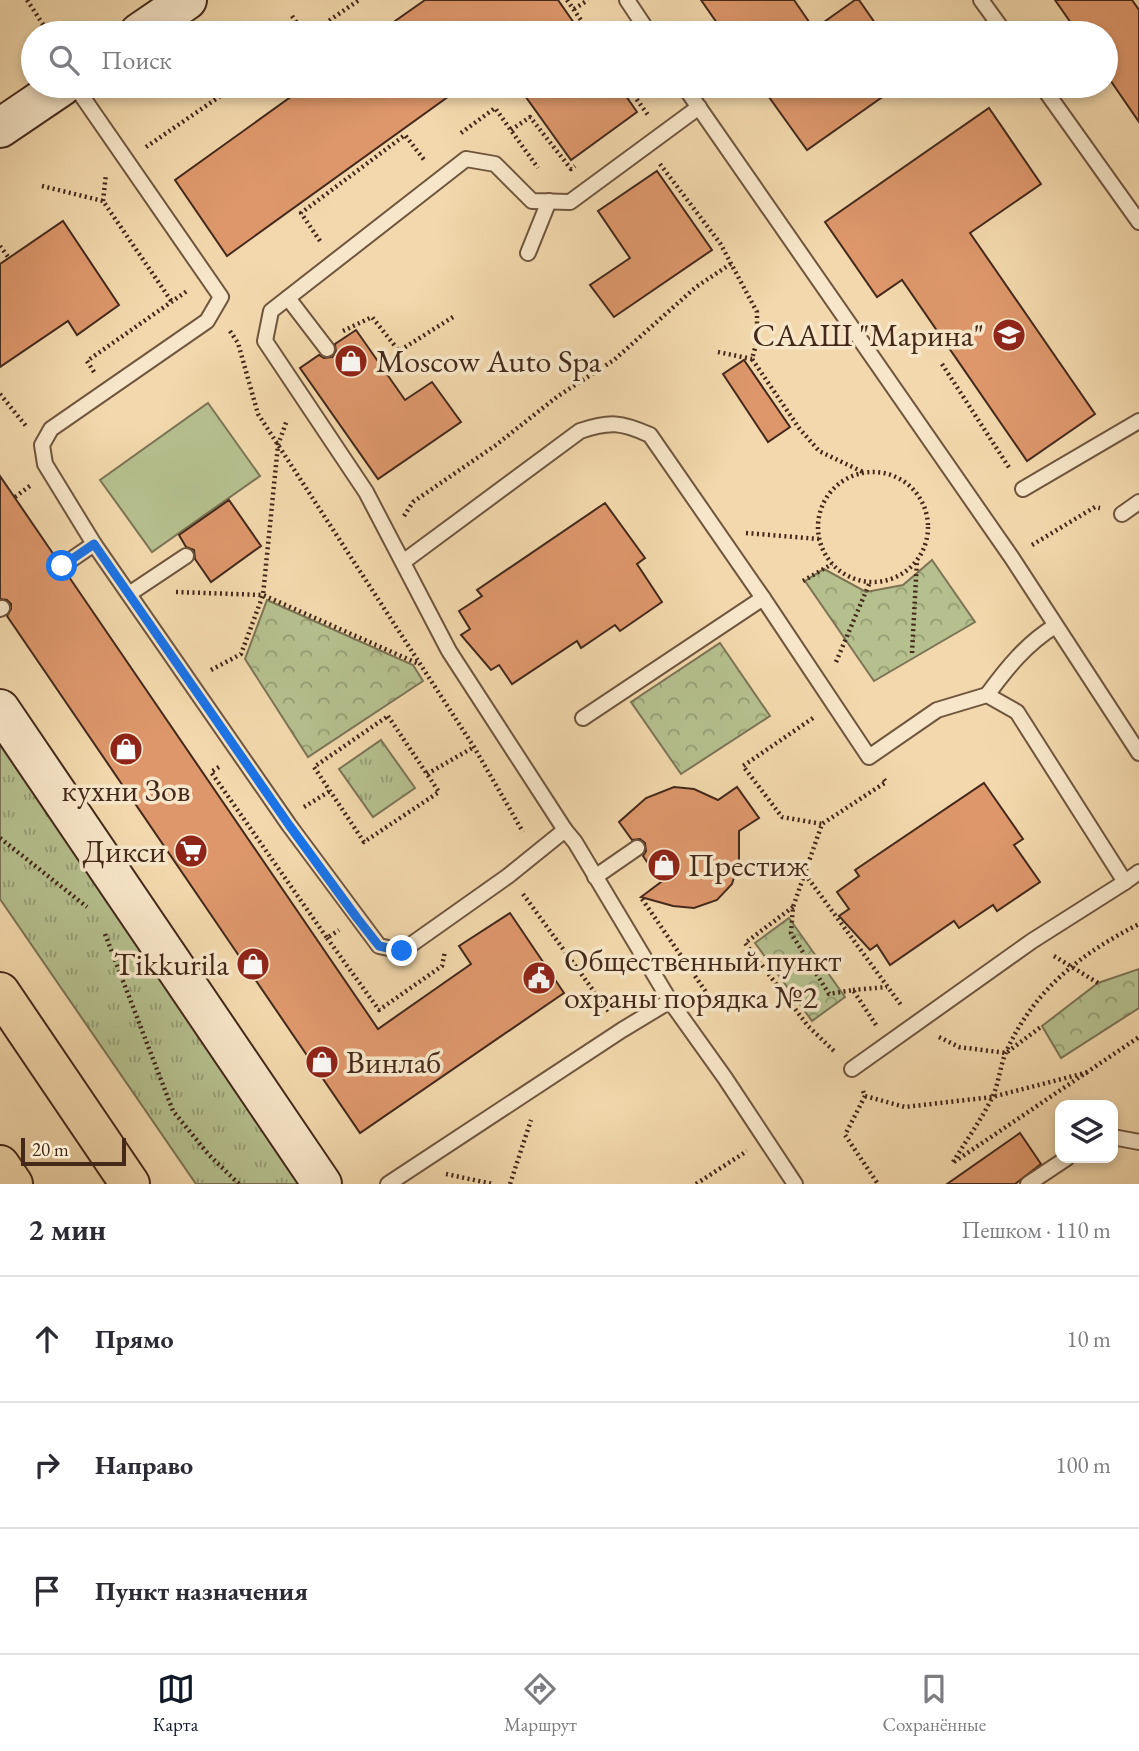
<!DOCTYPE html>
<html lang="ru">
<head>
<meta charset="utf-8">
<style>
  body { margin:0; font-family:"EB Garamond",serif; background:#f2f2f3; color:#2b2b33 }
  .controls { position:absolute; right:21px; bottom:21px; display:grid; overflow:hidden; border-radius:14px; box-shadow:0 4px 10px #0003 }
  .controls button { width:63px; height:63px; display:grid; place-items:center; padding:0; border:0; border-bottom:2px solid #e1e1e2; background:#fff; color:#2b2b33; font:35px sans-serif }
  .scale { position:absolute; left:21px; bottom:18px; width:105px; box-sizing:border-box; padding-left:7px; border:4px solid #44291a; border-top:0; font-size:19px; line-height:24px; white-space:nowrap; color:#44291a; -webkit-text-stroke:5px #f7e6c9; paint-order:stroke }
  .stop { position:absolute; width:21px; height:21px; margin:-16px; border:5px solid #1a73e8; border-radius:50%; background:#fff }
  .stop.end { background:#1a73e8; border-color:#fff; box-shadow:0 2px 7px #0008 }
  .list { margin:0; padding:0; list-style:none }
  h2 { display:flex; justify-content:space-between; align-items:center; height:91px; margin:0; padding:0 28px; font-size:30px }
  h2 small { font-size:23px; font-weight:400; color:#7c7c81 }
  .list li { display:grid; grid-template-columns:46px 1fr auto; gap:21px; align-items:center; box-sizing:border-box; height:126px; padding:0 28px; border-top:2px solid #e1e1e2 }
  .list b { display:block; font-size:26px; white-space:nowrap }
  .list em { font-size:23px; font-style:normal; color:#7c7c81 }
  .icon { flex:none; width:38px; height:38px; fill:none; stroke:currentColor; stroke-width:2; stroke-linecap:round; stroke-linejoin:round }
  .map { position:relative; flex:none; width:1139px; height:1184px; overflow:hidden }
  .search { position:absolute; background:#fff; box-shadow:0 4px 10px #0003; left:21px; right:21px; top:21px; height:77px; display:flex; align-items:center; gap:18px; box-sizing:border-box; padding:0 24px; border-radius:38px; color:#7c7c81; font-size:26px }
  .sheet { height:469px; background:#fff }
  nav { display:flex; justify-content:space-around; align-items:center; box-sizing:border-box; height:98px; border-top:2px solid #e1e1e2; background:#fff; font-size:19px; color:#7c7c81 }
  nav a { display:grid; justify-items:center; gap:4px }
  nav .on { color:#111827 }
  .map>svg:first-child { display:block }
  .grass { fill:url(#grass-tufts); stroke:#7c7454; stroke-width:2 }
  .park { fill:url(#park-crowns); stroke:#7c7454; stroke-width:2 }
  .garden { fill:#b5c08e; stroke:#7c7454; stroke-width:2 }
  .building { fill:#dd976b; stroke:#44291a; stroke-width:2 }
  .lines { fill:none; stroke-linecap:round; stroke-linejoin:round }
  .lane-casing { stroke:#70553e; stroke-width:18 }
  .secondary-casing { stroke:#44291a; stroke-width:42 }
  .primary-casing { stroke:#44291a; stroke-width:42 }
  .path { stroke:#44291a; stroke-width:4.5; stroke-dasharray:2 3.5; stroke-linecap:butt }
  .lane { stroke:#f7e6c9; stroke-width:14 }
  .secondary { stroke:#f7e6c9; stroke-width:38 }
  .primary { stroke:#f2d8ac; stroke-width:38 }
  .route { stroke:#1a73e8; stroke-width:9 }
  .labels { text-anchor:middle; stroke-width:7; stroke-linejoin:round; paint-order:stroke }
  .poi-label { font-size:32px; fill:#44291a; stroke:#f7e6c9; text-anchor:start }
</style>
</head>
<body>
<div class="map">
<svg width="1139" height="1184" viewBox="0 0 1139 1184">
  <defs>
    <pattern id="grass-tufts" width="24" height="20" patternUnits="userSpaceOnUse" patternTransform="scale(1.75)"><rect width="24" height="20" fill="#b5c08e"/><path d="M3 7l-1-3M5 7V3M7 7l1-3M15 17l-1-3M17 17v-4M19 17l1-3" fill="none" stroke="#959c73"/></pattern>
    <pattern id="park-crowns" width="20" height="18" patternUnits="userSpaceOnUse" patternTransform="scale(1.75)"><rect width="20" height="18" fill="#b5c08e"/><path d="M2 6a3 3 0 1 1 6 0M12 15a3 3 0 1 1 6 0" fill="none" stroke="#959c73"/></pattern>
  </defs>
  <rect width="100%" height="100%" fill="#f2d8ac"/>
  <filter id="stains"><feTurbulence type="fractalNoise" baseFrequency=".00286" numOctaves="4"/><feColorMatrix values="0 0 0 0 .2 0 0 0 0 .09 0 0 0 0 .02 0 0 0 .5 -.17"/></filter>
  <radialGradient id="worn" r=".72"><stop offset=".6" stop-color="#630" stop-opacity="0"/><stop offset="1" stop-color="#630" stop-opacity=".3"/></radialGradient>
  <g class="grass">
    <path d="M0 735 303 1184H196L0 899Z"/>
    <path d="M381 740 415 788 373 817 339 769Z"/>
  </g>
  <g class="park">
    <path d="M932 560 975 622 874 681 805 581 824 569 866 592 903 585Z"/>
    <path d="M267 600 413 665 423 681 308 757 245 659Z"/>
    <path d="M720 643 770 716 681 774 631 702Z"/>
    <path d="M789 918 845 997 812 1021 755 943Z"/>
    <path d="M1139 969V1008L1061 1058 1042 1026 1098 983Z"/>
  </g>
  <path class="garden" d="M208 403 260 476 152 552 100 480Z"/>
  <g class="building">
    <path d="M425 0H558L581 33H378Z"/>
    <path d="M701 0H794L814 29 855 0H859L882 33H724Z"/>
    <path d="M1055 0H1132L1139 10V122L1106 74V33H1078Z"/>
    <path d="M306 86H463L227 256 175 180Z"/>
    <path d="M518 86H619L637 112 571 160Z"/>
    <path d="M761 86H898L807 150Z"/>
    <path d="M989 108 1041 184 970 233 1095 414 1027 461 902 280 877 297 825 222Z"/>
    <path d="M657 171 712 250 614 317 590 285 630 258 598 211Z"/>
    <path d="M63 221 119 305 77 335 68 321 0 367V264Z"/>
    <path d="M356 330 405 400 432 382 461 422 378 479 300 368 319 355 324 358 332 357 336 352 335 344Z"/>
    <path d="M744 360 790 427 768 442 723 374Z"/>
    <path d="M0 476 56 558 53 563 54 571 59 575 67 574 378 1029 471 964 459 946 510 913 564 993 360 1133 7 616 11 609V604L7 600 0 599Z"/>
    <path d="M229 500 261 546 211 582 195 559 194 550 186 547 179 535Z"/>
    <path d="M605 503 645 558 637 564 662 602 620 631 615 625 581 648 577 641 512 684 499 665 491 670 461 635 470 629 459 611 482 596 477 590Z"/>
    <path d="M984 783 1023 839 1014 845 1040 882 997 911 993 905 959 928 954 921 890 965 877 945 870 950 839 916 849 909 837 892 859 876 855 870Z"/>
    <path d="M674 787 694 789 718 800 737 787 759 818 739 831V861L732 884 717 900 694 908 673 906 641 897 661 882 643 856 646 851 645 843 640 839 632 840 619 822 646 798Z"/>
    <path d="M1020 1133 1041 1164 1019 1181 1015 1184H947Z"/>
  </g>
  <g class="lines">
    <defs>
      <g id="lane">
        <path d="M627 0 649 33"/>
        <path d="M981 0 1005 33"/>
        <path d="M75 86 221 297 207 321 51 429 42 445 45 464 94 544 289 825 379 946 402 951 508 876 565 830"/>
        <path d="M684 86 1012 558 1139 753"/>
        <path d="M1042 86 1139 222"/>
        <path d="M699 107 570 202 532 201 495 164 466 159 271 311 265 341 366 492 449 651 565 830 575 842 670 1001 725 1078 795 1184"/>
        <path d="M528 253 549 201"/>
        <path d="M288 298 327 349"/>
        <path d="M1023 489 1139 421"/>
        <path d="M1122 514 1139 502"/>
        <path d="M403 562 580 431C610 421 621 422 650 435L763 598 869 757 937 710 987 695 1017 712 1125 882 1139 872"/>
        <path d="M62 566 94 544"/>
        <path d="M129 594 186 556"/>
        <path d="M0 609 2 608"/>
        <path d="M987 695C1007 668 1026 644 1055 626"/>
        <path d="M583 718 763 598"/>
        <path d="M595 877 637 848"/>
        <path d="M852 1069 1032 941 1125 882"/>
        <path d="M1113 1140 1118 1138 1139 1142"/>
        <path d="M388 1184 622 1030 670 1001"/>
        <path d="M1028 1184 1067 1158"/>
      </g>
      <g id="secondary">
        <path d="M139 33 187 0"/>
        <path d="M0 128 62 86"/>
        <path d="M0 709 322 1184"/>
      </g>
      <g id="primary">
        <path d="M0 992 130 1184"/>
        <path d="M0 1165 13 1184"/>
      </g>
    </defs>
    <use href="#lane" class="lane-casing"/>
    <use href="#secondary" class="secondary-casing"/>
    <use href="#primary" class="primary-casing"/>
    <g class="path">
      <path d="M27 0 48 32"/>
      <path d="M567 0 590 33"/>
      <path d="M574 9 588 0"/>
      <path d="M292 16 304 33"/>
      <path d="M311 33 359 0"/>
      <path d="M207 86 216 99"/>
      <path d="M627 86 648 115"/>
      <path d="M511 130 530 117 571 169 575 166"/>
      <path d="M461 133 495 108 538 168"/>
      <path d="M146 147 235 86"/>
      <path d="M660 164 720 243 757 312V341L752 359 799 428 819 451 865 473"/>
      <path d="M42 186 103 201 172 302"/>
      <path d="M103 201 106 174"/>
      <path d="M320 241 301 213 405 135 425 161"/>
      <path d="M0 246 9 258"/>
      <path d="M230 331 238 343 258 414 474 747 523 832"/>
      <path d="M343 331 372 317 399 351 453 317"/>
      <path d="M718 352 752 359"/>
      <path d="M942 364 1010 469"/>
      <path d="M94 372 87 361 187 291"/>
      <path d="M0 394 26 426"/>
      <circle cx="873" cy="527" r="55"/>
      <path d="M15 497 31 485"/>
      <path d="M404 516 413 502 496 445 558 396 614 360 696 287 732 263"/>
      <path d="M746 533 819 539"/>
      <path d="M1032 545 1095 507 1100 508"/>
      <path d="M803 581 832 564"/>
      <path d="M176 592 263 595 419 664"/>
      <path d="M912 653 917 560"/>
      <path d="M836 662 870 582"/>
      <path d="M211 670 241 654 263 595 278 445 287 420"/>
      <path d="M388 716 439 792 364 842 314 767Z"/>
      <path d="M813 718 743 766 782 817 822 824"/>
      <path d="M219 767 211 772 327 938 339 930"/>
      <path d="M427 774 474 747"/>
      <path d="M304 807 330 791"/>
      <path d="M0 838 87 907"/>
      <path d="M805 874 901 1005"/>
      <path d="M523 894 609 1012"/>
      <path d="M642 899 719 1011"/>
      <path d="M793 907 745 943 808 1026 836 1053"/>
      <path d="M105 934 173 1111 209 1155 239 1184"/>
      <path d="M327 938 379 1010 442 966 445 951"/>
      <path d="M1054 956 1098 983"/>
      <path d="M853 990 887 987"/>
      <path d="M876 1025 853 990 829 994 791 933 793 907 822 824 886 782 883 778"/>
      <path d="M939 1037 959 1047 1006 1053 1042 1026"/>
      <path d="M863 1091 865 1096 905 1107 992 1097 1089 1072"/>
      <path d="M865 1096 845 1135 878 1184"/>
      <path d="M953 1162C966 1141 981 1120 992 1098 999 1083 1000 1066 1006 1052 1034 990 1080 954 1139 924"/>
      <path d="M954 1162 1139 1037"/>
      <path d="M446 1174 493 1184"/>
      <path d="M510 1184 531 1120"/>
      <path d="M696 1184 747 1151"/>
    </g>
    <use href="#lane" class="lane"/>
    <use href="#secondary" class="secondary"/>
    <use href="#primary" class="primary"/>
  </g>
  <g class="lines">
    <path class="route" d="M62 566 94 544 289 825 357 918 379 946 402 951"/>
  </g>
  <defs>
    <symbol id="school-disc" viewBox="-11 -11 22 22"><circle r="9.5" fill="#8f2418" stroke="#f7e6c9"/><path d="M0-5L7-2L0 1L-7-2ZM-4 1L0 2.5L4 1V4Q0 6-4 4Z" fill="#fff"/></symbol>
    <symbol id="shop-disc" viewBox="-11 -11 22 22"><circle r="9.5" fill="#8f2418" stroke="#f7e6c9"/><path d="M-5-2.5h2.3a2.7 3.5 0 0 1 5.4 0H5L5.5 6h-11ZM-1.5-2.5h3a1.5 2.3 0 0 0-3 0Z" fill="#fff"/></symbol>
    <symbol id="supermarket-disc" viewBox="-11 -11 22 22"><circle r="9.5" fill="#8f2418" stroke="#f7e6c9"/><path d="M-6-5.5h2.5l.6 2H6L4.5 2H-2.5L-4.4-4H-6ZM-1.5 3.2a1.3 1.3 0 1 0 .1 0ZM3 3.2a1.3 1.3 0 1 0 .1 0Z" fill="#fff"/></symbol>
    <symbol id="civic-disc" viewBox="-11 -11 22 22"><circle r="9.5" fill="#8f2418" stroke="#f7e6c9"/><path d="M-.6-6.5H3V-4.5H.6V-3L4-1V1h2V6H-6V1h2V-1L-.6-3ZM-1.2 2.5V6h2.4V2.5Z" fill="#fff"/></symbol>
  </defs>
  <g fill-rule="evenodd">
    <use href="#school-disc" x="990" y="316" width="38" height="38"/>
    <use href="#shop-disc" x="332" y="342" width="38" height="38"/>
    <use href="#shop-disc" x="107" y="730" width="38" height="38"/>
    <use href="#supermarket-disc" x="172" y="832" width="38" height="38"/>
    <use href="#shop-disc" x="645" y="846" width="38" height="38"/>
    <use href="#shop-disc" x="234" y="945" width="38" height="38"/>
    <use href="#civic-disc" x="520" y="959" width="38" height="38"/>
    <use href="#shop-disc" x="303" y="1043" width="38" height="38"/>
  </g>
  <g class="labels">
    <g class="poi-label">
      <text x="984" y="346" text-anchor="end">СААШ "Марина"</text>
      <text x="376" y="372">Moscow Auto Spa</text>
      <text x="126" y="801" text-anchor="middle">кухни Зов</text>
      <text x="166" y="862" text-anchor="end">Дикси</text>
      <text x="688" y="876">Престиж</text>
      <text x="564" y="971">Общественный пункт<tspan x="564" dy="37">охраны порядка №2</tspan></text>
      <text x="229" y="975" text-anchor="end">Tikkurila</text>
      <text x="346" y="1073">Винлаб</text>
    </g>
  </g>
  <rect width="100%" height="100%" filter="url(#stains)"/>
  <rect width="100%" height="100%" fill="url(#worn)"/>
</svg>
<div class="controls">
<button><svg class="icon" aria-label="layers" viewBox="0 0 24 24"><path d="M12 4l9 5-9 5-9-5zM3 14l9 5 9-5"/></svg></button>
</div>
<div class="scale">20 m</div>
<div class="stop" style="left:62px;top:566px"></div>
<div class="stop end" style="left:402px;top:951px"></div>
<div class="search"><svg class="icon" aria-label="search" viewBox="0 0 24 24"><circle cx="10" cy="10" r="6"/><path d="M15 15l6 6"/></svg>Поиск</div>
</div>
<section class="sheet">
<h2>2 мин<small>Пешком · 110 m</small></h2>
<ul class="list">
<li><svg class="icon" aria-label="ahead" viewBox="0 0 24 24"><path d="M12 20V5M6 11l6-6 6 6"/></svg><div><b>Прямо</b></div><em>10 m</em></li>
<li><svg class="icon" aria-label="right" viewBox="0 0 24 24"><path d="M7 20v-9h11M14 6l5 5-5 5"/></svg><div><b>Направо</b></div><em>100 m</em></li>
<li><svg class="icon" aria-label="arrive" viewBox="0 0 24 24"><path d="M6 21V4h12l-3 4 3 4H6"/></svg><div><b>Пункт назначения</b></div></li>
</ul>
</section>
<nav>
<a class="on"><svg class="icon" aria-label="map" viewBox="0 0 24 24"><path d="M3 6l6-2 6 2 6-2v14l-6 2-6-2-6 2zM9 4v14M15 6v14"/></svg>Карта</a>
<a><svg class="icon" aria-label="directions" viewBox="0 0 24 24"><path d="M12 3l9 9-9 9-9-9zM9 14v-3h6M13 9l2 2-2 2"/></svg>Маршрут</a>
<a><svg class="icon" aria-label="saved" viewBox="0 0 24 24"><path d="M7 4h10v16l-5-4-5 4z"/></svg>Сохранённые</a>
</nav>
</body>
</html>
